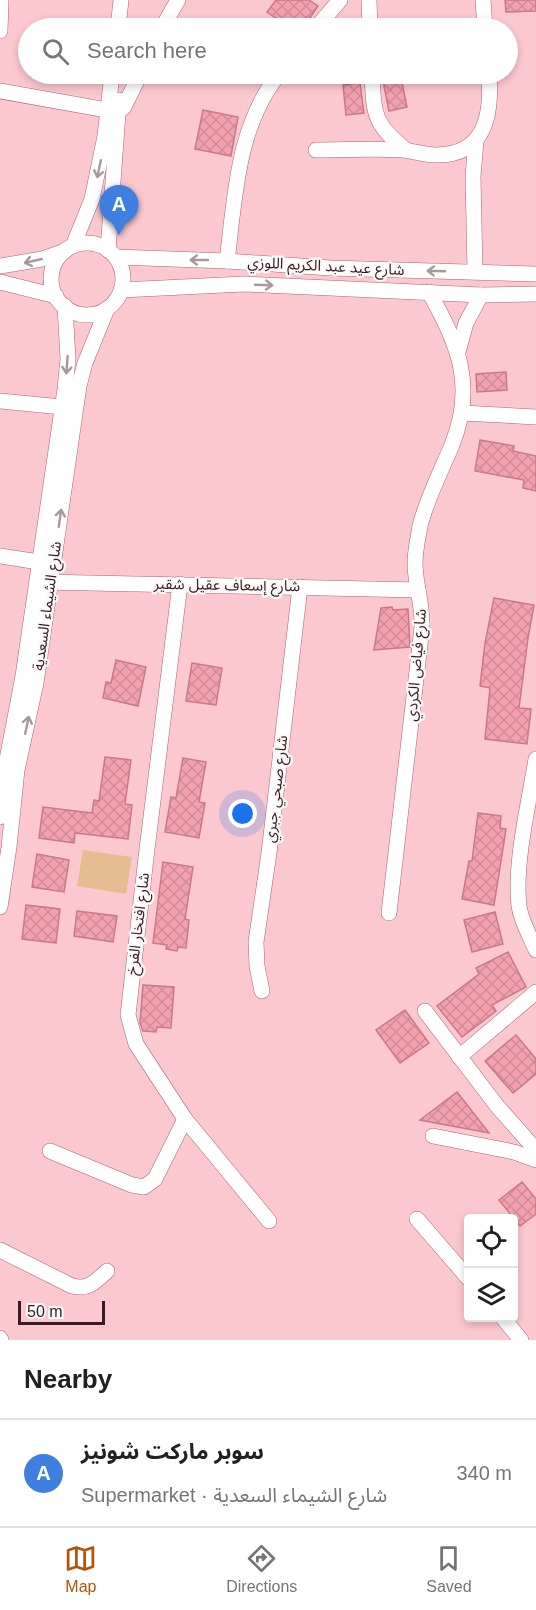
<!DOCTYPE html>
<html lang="en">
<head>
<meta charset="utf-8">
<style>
  body { margin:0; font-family:Arial,"Noto Sans Arabic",sans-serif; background:#f2f2f2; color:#202124 }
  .controls { position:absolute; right:18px; bottom:18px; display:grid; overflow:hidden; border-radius:6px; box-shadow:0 3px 9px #0003 }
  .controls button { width:54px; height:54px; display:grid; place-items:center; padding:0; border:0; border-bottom:2px solid #e0e0e0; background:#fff; color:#202124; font:30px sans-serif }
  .scale { position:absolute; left:18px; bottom:15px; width:87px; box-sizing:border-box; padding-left:6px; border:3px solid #3a1a20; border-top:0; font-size:16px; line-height:21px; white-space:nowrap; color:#3a1a20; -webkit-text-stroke:4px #f9f9f9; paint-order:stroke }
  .you { position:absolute; left:243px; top:814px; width:21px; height:21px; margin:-15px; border:4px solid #fff; border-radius:50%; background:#1a73e8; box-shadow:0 0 0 9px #1a73e833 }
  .badge { display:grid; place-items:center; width:39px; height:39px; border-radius:50%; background:#b45309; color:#fff; font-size:20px; font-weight:700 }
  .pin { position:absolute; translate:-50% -50px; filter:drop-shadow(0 2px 3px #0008) }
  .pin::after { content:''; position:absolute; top:32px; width:21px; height:18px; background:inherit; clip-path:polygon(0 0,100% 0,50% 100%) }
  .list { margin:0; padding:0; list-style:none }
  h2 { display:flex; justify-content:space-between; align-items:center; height:78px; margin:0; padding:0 24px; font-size:26px }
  h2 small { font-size:20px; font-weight:400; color:#757577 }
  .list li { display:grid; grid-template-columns:39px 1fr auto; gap:18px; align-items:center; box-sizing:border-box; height:108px; padding:0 24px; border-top:2px solid #e0e0e0 }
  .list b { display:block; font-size:22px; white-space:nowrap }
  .list p { margin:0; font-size:20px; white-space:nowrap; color:#757577 }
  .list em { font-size:20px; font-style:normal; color:#757577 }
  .icon { flex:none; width:33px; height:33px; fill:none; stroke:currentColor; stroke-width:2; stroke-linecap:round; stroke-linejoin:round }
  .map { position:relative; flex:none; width:536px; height:1340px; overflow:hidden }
  .search { position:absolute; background:#fff; box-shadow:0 3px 9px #0003; left:18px; right:18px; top:18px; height:66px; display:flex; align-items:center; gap:15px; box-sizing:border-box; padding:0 21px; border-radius:33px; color:#757577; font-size:22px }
  .sheet { height:186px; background:#fff }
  nav { display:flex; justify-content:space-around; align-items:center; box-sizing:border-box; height:84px; border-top:2px solid #e0e0e0; background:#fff; font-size:16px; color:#757577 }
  nav a { display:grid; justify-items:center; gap:3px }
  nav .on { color:#b45309 }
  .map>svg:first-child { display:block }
  .grass { fill:#e5bd93 }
  .building { fill:url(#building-cross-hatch); stroke:#c87987; stroke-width:1.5 }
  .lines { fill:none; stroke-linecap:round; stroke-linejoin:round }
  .minor-casing { stroke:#ae6170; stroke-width:16 }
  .minor { stroke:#fff; stroke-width:15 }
  .oneway { stroke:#a6989b }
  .labels { text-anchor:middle; stroke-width:4.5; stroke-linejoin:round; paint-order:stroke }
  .street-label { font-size:15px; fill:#3a1a20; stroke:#f9f9f9 }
</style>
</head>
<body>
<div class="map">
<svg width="536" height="1340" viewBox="0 0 536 1340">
  <defs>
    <pattern id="building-cross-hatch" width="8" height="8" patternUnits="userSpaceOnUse" patternTransform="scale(1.5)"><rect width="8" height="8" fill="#f4a1af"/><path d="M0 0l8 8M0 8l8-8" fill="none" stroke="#d28a96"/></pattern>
  </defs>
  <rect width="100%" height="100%" fill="#fcc8d0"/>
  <path class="grass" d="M83 850 132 857 126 894 77 886Z"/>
  <g class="building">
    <path d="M276 0H309L318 6 303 28H290L267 12Z"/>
    <path d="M505 0H536V11L506 12Z"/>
    <path d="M401 78 407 107 389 111 383 81Z"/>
    <path d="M360 83 364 113 346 115 343 85Z"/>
    <path d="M203 110 238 117 231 156 195 149Z"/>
    <path d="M506 372 507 390 477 392 476 374Z"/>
    <path d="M480 440 514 446 513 451 536 456V491L523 488 524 480 475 471Z"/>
    <path d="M494 598 534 605 528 638 519 708 531 709 527 744 485 739 490 688 480 686 485 643Z"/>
    <path d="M392 607 393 610 408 609 410 647 374 650 381 608Z"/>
    <path d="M116 660 146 667 138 706 103 698 106 682 111 683Z"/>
    <path d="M192 663 222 668 216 705 186 701Z"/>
    <path d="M105 757 131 760 125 804 132 805 128 839 75 833 74 843 39 838 43 807 92 813 94 800 99 801Z"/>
    <path d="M183 758 206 762 199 802 205 803 199 838 165 832 171 797 176 798Z"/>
    <path d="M478 813 501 816 500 828 506 829 494 905 462 899 469 861H472Z"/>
    <path d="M37 854 69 860 64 892 32 887Z"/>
    <path d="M163 862 193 867 185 919 189 920 186 948 178 947 177 951 166 949 167 945 153 943Z"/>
    <path d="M26 905 60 909 56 943 22 939Z"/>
    <path d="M77 911 117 916 113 942 74 936Z"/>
    <path d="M495 912 503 944 472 952 464 920Z"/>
    <path d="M508 952 526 987 492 1005 496 1011 462 1037 437 1006 479 974 476 968Z"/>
    <path d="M143 985 174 987 171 1028 157 1027 156 1032 143 1031 140 1023Z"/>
    <path d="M405 1010 429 1043 400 1063 376 1030Z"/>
    <path d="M516 1035 536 1059V1074L513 1093 485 1061Z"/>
    <path d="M457 1092 489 1133 420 1120Z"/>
    <path d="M522 1182 536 1199V1214L520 1226 499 1200Z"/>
  </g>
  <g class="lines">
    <defs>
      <g id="minor">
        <path d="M369 0 370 28"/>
        <path d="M483 0 485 28"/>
        <path d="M118 28 121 0"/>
        <path d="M162 28 178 0"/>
        <path d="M316 28 340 0"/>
        <path d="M0 31 1 0"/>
        <path d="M372 74C374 115 373 123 406 150"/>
        <path d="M0 91 118 112"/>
        <path d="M118 112 124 107 140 74"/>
        <path d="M316 150C345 150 374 148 403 150 414 151 424 155 435 155 486 156 492 114 489 74"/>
        <circle cx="87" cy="279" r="36"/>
        <path d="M73 246 92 199 105 136 112 74"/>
        <path d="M108 250 119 100"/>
        <path d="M116 257 227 261 330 268 536 274"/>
        <path d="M227 261C235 197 237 126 279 74"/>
        <path d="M0 266 42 259 65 251"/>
        <path d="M475 272 473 176 476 141"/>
        <path d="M0 282 56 296"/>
        <path d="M121 290 244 284 481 295 536 294"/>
        <path d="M458 352 466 323 481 295"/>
        <path d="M0 401 62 407"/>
        <path d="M462 413 536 417"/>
        <path d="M0 556 39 562"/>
        <path d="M42 582 418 590"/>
        <path d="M180 584 147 849 128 1015 136 1044 185 1119 269 1221"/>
        <path d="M536 759C529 803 514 863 519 906 521 921 530 936 536 950"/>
        <path d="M0 817 5 770 23 676 65 389 68 359 65 306"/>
        <path d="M0 907 9 847 17 770 36 683 79 386 85 363 107 309"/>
        <path d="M389 913 422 627C423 605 415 584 415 563 415 551 418 538 420 526 427 498 441 471 452 445 476 385 458 344 429 292"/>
        <path d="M262 991 257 966 256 942 269 853 300 587"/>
        <path d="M425 1011 497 1106 536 1150"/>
        <path d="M459 1057 536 992"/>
        <path d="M433 1136 514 1152 536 1160"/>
        <path d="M50 1151 132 1185 144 1187 155 1179 185 1119"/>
        <path d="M417 1219 468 1278"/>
        <path d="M0 1250 72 1286C89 1290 95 1282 107 1271"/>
        <path d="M503 1318 521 1340"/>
        <path d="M0 1338 1 1340"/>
      </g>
    </defs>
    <use href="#minor" class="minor-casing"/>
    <use href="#minor" class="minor"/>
  </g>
  <defs><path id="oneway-shaft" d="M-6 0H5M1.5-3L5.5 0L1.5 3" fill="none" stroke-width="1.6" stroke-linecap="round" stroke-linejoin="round" transform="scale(1.5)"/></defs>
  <g class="oneway">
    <use href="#oneway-shaft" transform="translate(99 169) rotate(102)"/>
    <use href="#oneway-shaft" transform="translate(199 260) rotate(-180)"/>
    <use href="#oneway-shaft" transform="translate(33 261) rotate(167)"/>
    <use href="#oneway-shaft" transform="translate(436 271) rotate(-178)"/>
    <use href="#oneway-shaft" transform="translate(264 285) rotate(2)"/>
    <use href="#oneway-shaft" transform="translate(67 365) rotate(94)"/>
    <use href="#oneway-shaft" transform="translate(60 518) rotate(-82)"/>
    <use href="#oneway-shaft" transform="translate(27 725) rotate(-78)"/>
  </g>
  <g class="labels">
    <g class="street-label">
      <text transform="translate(326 266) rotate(3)" y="5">شارع عيد عبد الكريم اللوزي</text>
      <text transform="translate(227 585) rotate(1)" y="5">شارع إسعاف عقيل شقير</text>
      <text transform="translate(47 606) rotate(-82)" y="5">شارع الشيماء السعدية</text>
      <text transform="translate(416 665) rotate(-85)" y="5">شارع فياض الكردي</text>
      <text transform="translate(276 789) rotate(-83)" y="5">شارع صبحي جبري</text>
      <text transform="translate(138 924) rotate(-83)" y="5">شارع افتخار الفرخ</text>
    </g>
  </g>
</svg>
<div class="controls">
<button><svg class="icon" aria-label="locate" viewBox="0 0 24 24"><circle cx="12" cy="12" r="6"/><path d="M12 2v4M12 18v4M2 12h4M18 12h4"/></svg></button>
<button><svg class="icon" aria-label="layers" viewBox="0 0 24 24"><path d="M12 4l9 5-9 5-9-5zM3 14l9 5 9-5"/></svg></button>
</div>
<div class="scale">50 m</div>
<div class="you"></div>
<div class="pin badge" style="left:119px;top:235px;background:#3f7fe0">A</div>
<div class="search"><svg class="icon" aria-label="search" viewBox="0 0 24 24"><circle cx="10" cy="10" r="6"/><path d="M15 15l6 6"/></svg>Search here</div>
</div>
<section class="sheet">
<h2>Nearby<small></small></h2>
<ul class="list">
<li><span class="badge" style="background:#3f7fe0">A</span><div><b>سوبر ماركت شونيز</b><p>Supermarket · شارع الشيماء السعدية</p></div><em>340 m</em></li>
</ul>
</section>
<nav>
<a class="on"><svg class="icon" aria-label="map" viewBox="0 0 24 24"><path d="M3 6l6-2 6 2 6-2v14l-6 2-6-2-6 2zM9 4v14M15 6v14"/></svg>Map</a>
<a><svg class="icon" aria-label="directions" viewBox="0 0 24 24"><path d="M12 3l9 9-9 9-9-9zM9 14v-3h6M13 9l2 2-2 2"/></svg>Directions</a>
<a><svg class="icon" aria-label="saved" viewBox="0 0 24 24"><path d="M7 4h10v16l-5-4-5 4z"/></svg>Saved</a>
</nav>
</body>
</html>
